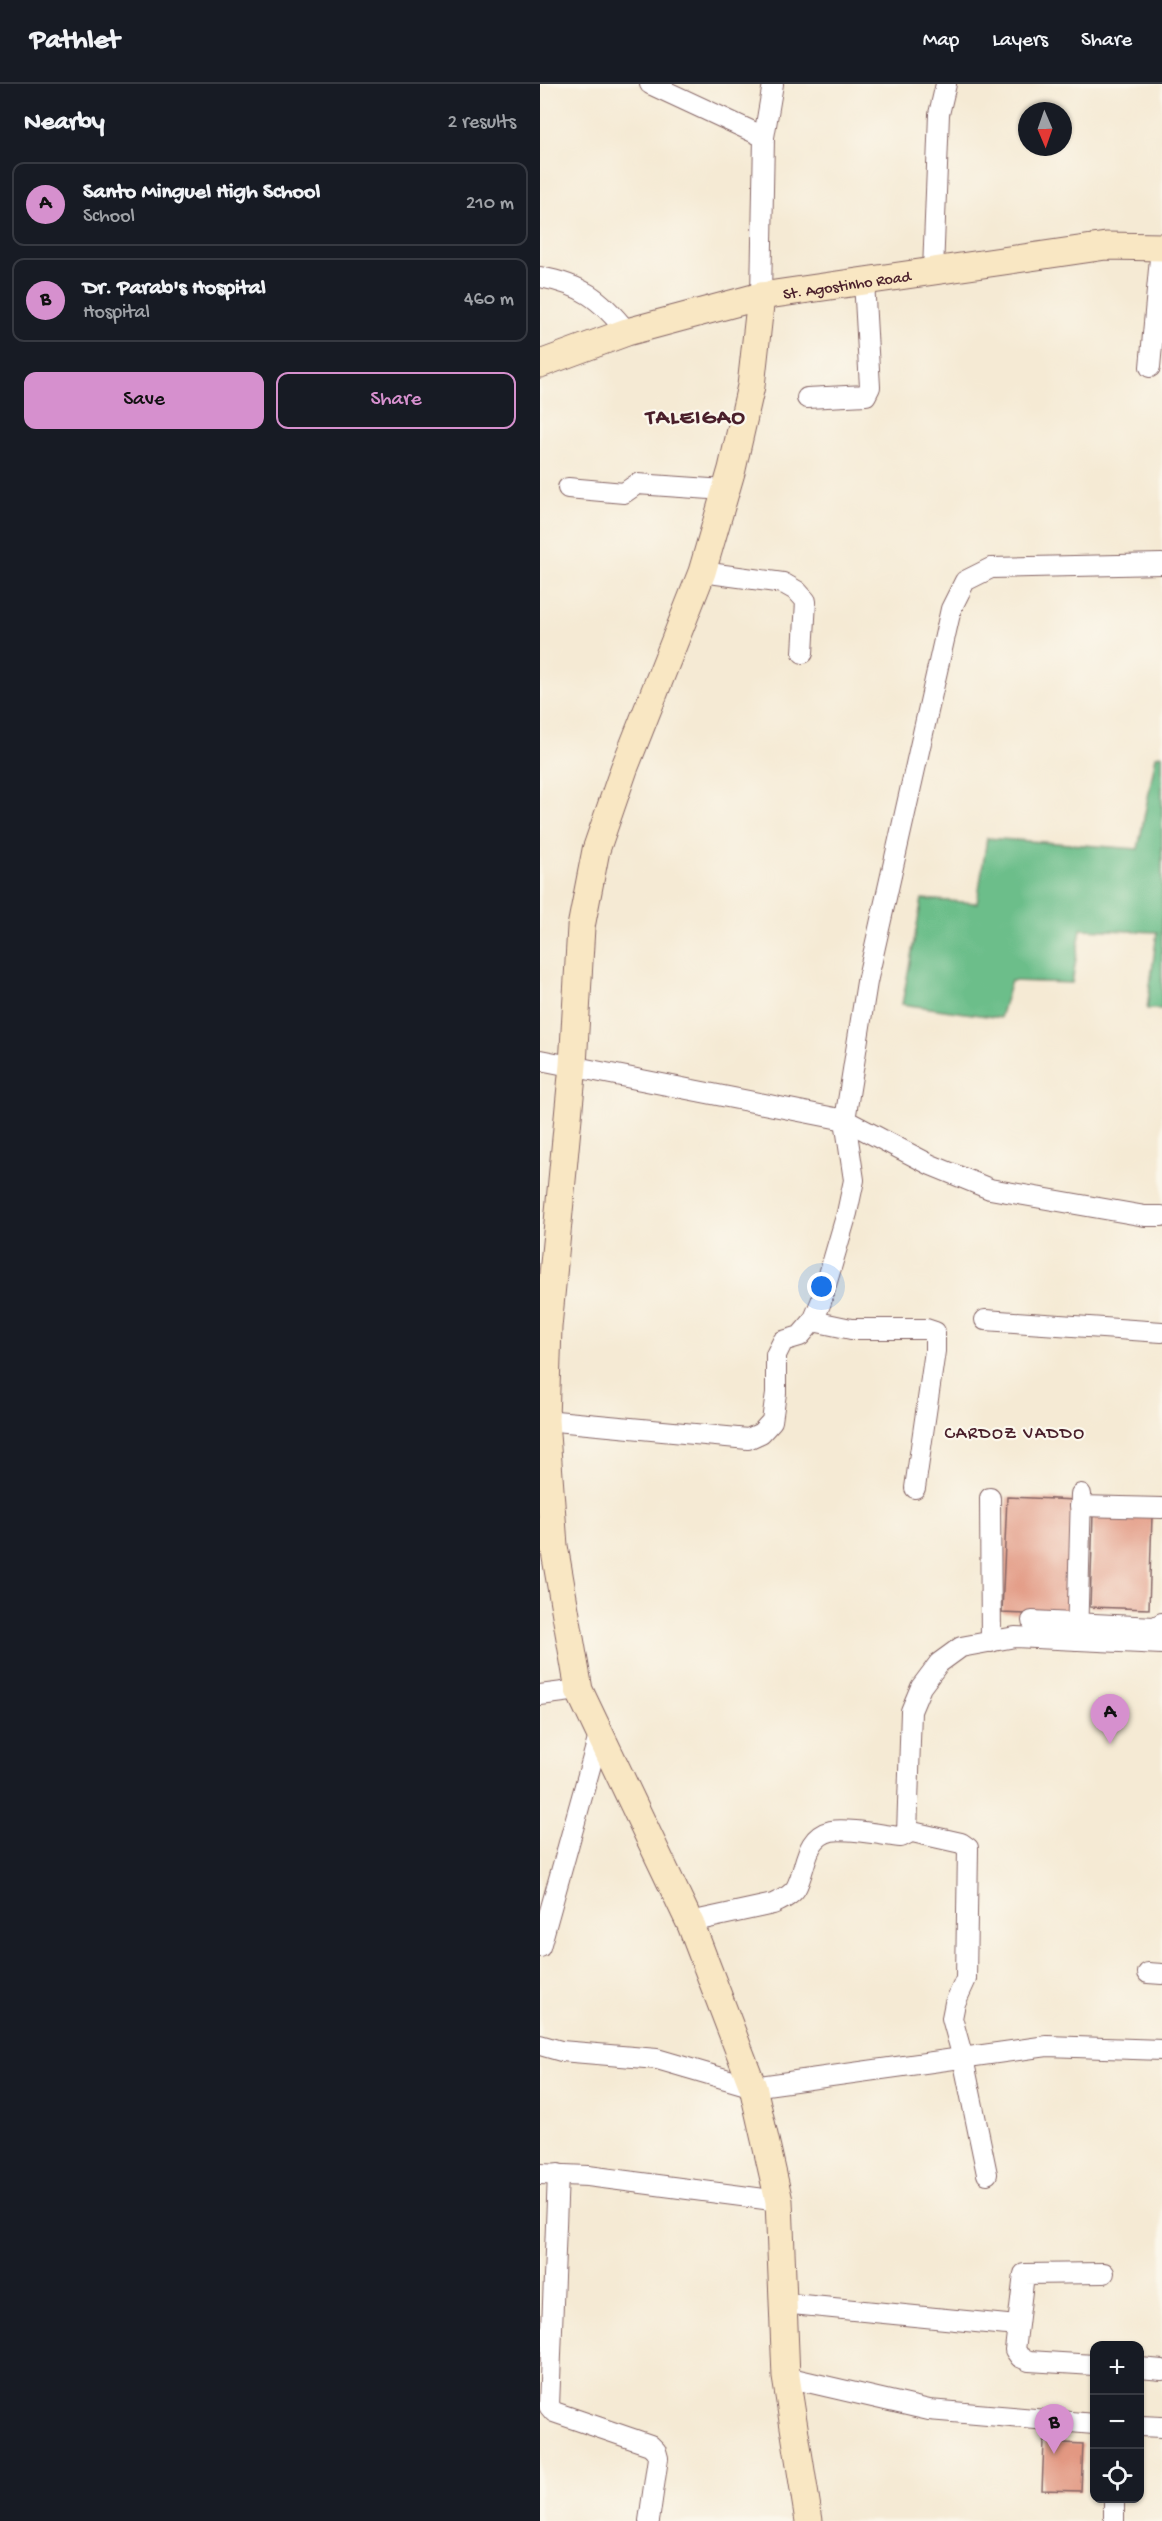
<!DOCTYPE html>
<html lang="en">
<head>
<meta charset="utf-8">
<style>
  body { margin:0; font-family:"Gochi Hand",sans-serif; background:#242831; color:#f1f3f6 }
  .controls { position:absolute; right:18px; bottom:18px; display:grid; overflow:hidden; border-radius:12px; box-shadow:0 2px 4px #0004 }
  .controls button { width:54px; height:54px; display:grid; place-items:center; padding:0; border:0; border-bottom:2px solid #363941; background:#171b24; color:#f1f3f6; font:30px sans-serif }
  .compass { position:absolute; left:478px; top:18px; width:54px; height:54px; border-radius:50%; background:#171b24; box-shadow:0 2px 4px #0004; rotate:178deg }
  .you { position:absolute; left:282px; top:1203px; width:21px; height:21px; margin:-15px; border:4px solid #fff; border-radius:50%; background:#1a73e8; box-shadow:0 0 0 9px #1a73e833 }
  .badge { display:grid; place-items:center; width:39px; height:39px; border-radius:50%; background:#d690ce; color:#111; font-size:20px; font-weight:700 }
  .pin { position:absolute; translate:-50% -50px; filter:drop-shadow(0 2px 3px #0008) }
  .pin::after { content:''; position:absolute; top:32px; width:21px; height:18px; background:inherit; clip-path:polygon(0 0,100% 0,50% 100%) }
  .list { margin:0; padding:0; list-style:none }
  h2 { display:flex; justify-content:space-between; align-items:center; height:78px; margin:0; padding:0 24px; font-size:26px }
  h2 small { font-size:20px; font-weight:400; color:#9ea1a6 }
  .list li { display:grid; grid-template-columns:39px 1fr auto; gap:18px; align-items:center; box-sizing:border-box; height:84px; margin:0 12px 12px; padding:0 12px; border:2px solid #363941; border-radius:12px }
  .list b { display:block; font-size:22px; white-space:nowrap }
  .list p { margin:0; font-size:20px; white-space:nowrap; color:#9ea1a6 }
  .list em { font-size:20px; font-style:normal; color:#9ea1a6 }
  .actions { display:flex; gap:12px; padding:18px 24px }
  .actions a { flex:1; padding:14px 0; border:2px solid #d690ce; border-radius:12px; text-align:center; font-size:21px; color:#d690ce }
  .actions .main { background:#d690ce; color:#111 }
  .icon { flex:none; width:33px; height:33px; fill:none; stroke:currentColor; stroke-width:2; stroke-linecap:round; stroke-linejoin:round }
  .map { position:relative; flex:none; width:622px; height:2437px; overflow:hidden }
  header { display:flex; align-items:center; gap:36px; box-sizing:border-box; height:84px; padding:0 30px; background:#171b24; border-bottom:2px solid #363941 }
  header strong { font-size:28px }
  nav { display:flex; gap:33px; margin-inline-start:auto; font-size:21px }
  main { display:flex }
  aside { flex:1; background:#171b24 }
  .map>svg:first-child { display:block }
  .forest { fill:#6cbe8a; stroke:#5b6e5a; stroke-width:1.5 }
  .building { fill:#e29882 }
  .lines { fill:none; stroke-linecap:round; stroke-linejoin:round }
  .minor-casing { stroke:#866666; stroke-width:22 }
  .secondary-casing { stroke:#866666; stroke-width:29 }
  .minor { stroke:#fff; stroke-width:20 }
  .secondary { stroke:#f9e7c3; stroke-width:27 }
  .labels { text-anchor:middle; stroke-width:4.5; stroke-linejoin:round; paint-order:stroke }
  .street-label { font-size:16px; fill:#4a1f2b; stroke:#fbf7ec }
  .neighbourhood-label { font-size:18px; letter-spacing:1.5px; fill:#4a1f2b; stroke:#fbf7ec }
  .district-label { font-size:22px; font-weight:bold; letter-spacing:1.5px; fill:#4a1f2b; stroke:#fbf7ec }
</style>
</head>
<body>
<header>
<strong>Pathlet</strong>
<nav><a>Map</a><a>Layers</a><a>Share</a></nav>
</header>
<main>
<aside>
<h2>Nearby<small>2 results</small></h2>
<ul class="list">
<li><span class="badge">A</span><div><b>Santo Minguel High School</b><p>School</p></div><em>210 m</em></li>
<li><span class="badge">B</span><div><b>Dr. Parab's Hospital</b><p>Hospital</p></div><em>460 m</em></li>
</ul>
<div class="actions"><a class="main">Save</a><a>Share</a></div>
</aside>
<div class="map">
<svg width="622" height="2437" viewBox="0 0 622 2437">
  <rect width="100%" height="100%" fill="#fbf7ec"/>
  <filter id="ink" filterUnits="userSpaceOnUse"><feTurbulence type="fractalNoise" baseFrequency=".0167" numOctaves="2"/><feDisplacementMap in="SourceGraphic" scale="12" xChannelSelector="R" yChannelSelector="G"/><feConvolveMatrix kernelMatrix="1 2 1 2 8 2 1 2 1" color-interpolation-filters="sRGB"/></filter>
  <filter id="wash" filterUnits="userSpaceOnUse"><feTurbulence type="fractalNoise" baseFrequency=".008" numOctaves="4" result="noise"/><feDisplacementMap in="SourceGraphic" scale="24" xChannelSelector="R" yChannelSelector="G"/><feGaussianBlur stdDeviation="1.35" result="paint"/><feColorMatrix in="noise" values="0 0 0 0 0 0 0 0 0 0 0 0 0 0 0 0 0 1.4 0 .05"/><feComposite in="paint" operator="in"/></filter>
  <g filter="url(#wash)">
    <rect width="100%" height="100%" fill="#f5ead4"/>
    <path class="forest" d="M622 671V925H607L617 848 541 845 532 899 471 897 460 934 362 920 382 815 437 819 447 754 598 765 616 672Z"/>
    <g id="blocks">
      <g class="building">
        <path d="M467 1413 536 1416 531 1532 462 1529Z"/>
        <path d="M553 1430 612 1432 609 1525 550 1523Z"/>
        <path d="M504 2358 543 2360 541 2407 502 2406Z"/>
      </g>
    </g>
  </g>
  <g filter="url(#ink)">
    <use href="#blocks" fill-opacity="0" stroke="#866666" stroke-width="1.5"/>
    <g class="lines">
      <defs>
        <g id="minor">
          <path d="M110 0 224 53"/>
          <path d="M393 187 399 30 406 0"/>
          <path d="M0 193C42 201 60 214 87 248"/>
          <path d="M221 212 224 53 233 0"/>
          <path d="M610 283 621 163"/>
          <path d="M267 314 326 311 330 303 324 197"/>
          <path d="M28 404 84 409 97 400 185 406"/>
          <path d="M162 488 243 499 257 507 266 517 263 569"/>
          <path d="M0 976 305 1036 327 898 411 525 425 497 451 484 622 480"/>
          <path d="M305 1036 391 1081 450 1105 605 1132H622"/>
          <path d="M445 1236 622 1248"/>
          <path d="M273 1237 311 1245H386L395 1248V1267L375 1404"/>
          <path d="M5 1336 208 1355 221 1349 232 1337 236 1309V1271L243 1257 260 1252 273 1237 281 1218 307 1129 314 1096 305 1036"/>
          <path d="M450 1414 451 1558"/>
          <path d="M540 1422 622 1424"/>
          <path d="M492 1537 615 1543 622 1539"/>
          <path d="M537 1556 541 1410"/>
          <path d="M0 1611 39 1606"/>
          <path d="M368 1747 421 1759 428 1764 426 1895 415 1919 412 1934 423 1974 447 2090"/>
          <path d="M150 1838 233 1820C241 1816 251 1812 256 1804 267 1784 264 1753 291 1747 307 1744 343 1751 361 1753L367 1750 371 1627 381 1603 399 1579 421 1563 475 1553 622 1560"/>
          <path d="M0 1863 60 1648"/>
          <path d="M608 1889 622 1890"/>
          <path d="M0 1961 21 1967 117 1975 213 2003 507 1962 622 1966"/>
          <path d="M0 2090 48 2092 239 2117"/>
          <path d="M18 2090 9 2322 14 2328 110 2361 116 2367 118 2374 109 2437"/>
          <path d="M242 2219 477 2242"/>
          <path d="M554 2281 489 2277 480 2273 475 2266 484 2190 564 2189"/>
          <path d="M600 2284 622 2286"/>
          <path d="M246 2293 389 2326 554 2340"/>
          <path d="M600 2342 622 2343"/>
          <path d="M574 2437V2414"/>
        </g>
        <g id="secondary">
          <path d="M221 212 211 302 192 385 162 488 84 685 56 766 41 843 33 981 8 1243 5 1336 14 1462 39 1606 151 1841 213 2003 239 2117 246 2293 269 2437"/>
          <path id="s1" d="M0 280 87 248 221 212 566 162 622 163"/>
        </g>
      </defs>
      <use href="#minor" class="minor-casing"/>
      <use href="#secondary" class="secondary-casing"/>
      <use href="#minor" class="minor"/>
      <use href="#secondary" class="secondary"/>
    </g>
  </g>
  <g class="labels">
    <g class="street-label">
      <text dy="6" stroke="none"><textPath href="#s1" startOffset="318">St. Agostinho Road</textPath></text>
    </g>
    <g class="neighbourhood-label">
      <text x="475" y="1354">CARDOZ VADDO</text>
    </g>
    <g class="district-label">
      <text x="156" y="339">TALEIGAO</text>
    </g>
  </g>
</svg>
<div class="controls">
<button>+</button>
<button>−</button>
<button><svg class="icon" aria-label="locate" viewBox="0 0 24 24"><circle cx="12" cy="12" r="6"/><path d="M12 2v4M12 18v4M2 12h4M18 12h4"/></svg></button>
</div>
<svg class="compass" viewBox="-18 -18 36 36"><path d="M0-13l5 13h-10z" fill="#e53935"/><path d="M0 13l5-13h-10z" fill="#9ea1a6"/></svg>
<div class="you"></div>
<div class="pin badge" style="left:570px;top:1660px">A</div>
<div class="pin badge" style="left:514px;top:2370px">B</div>
</div>
</main>
</body>
</html>
